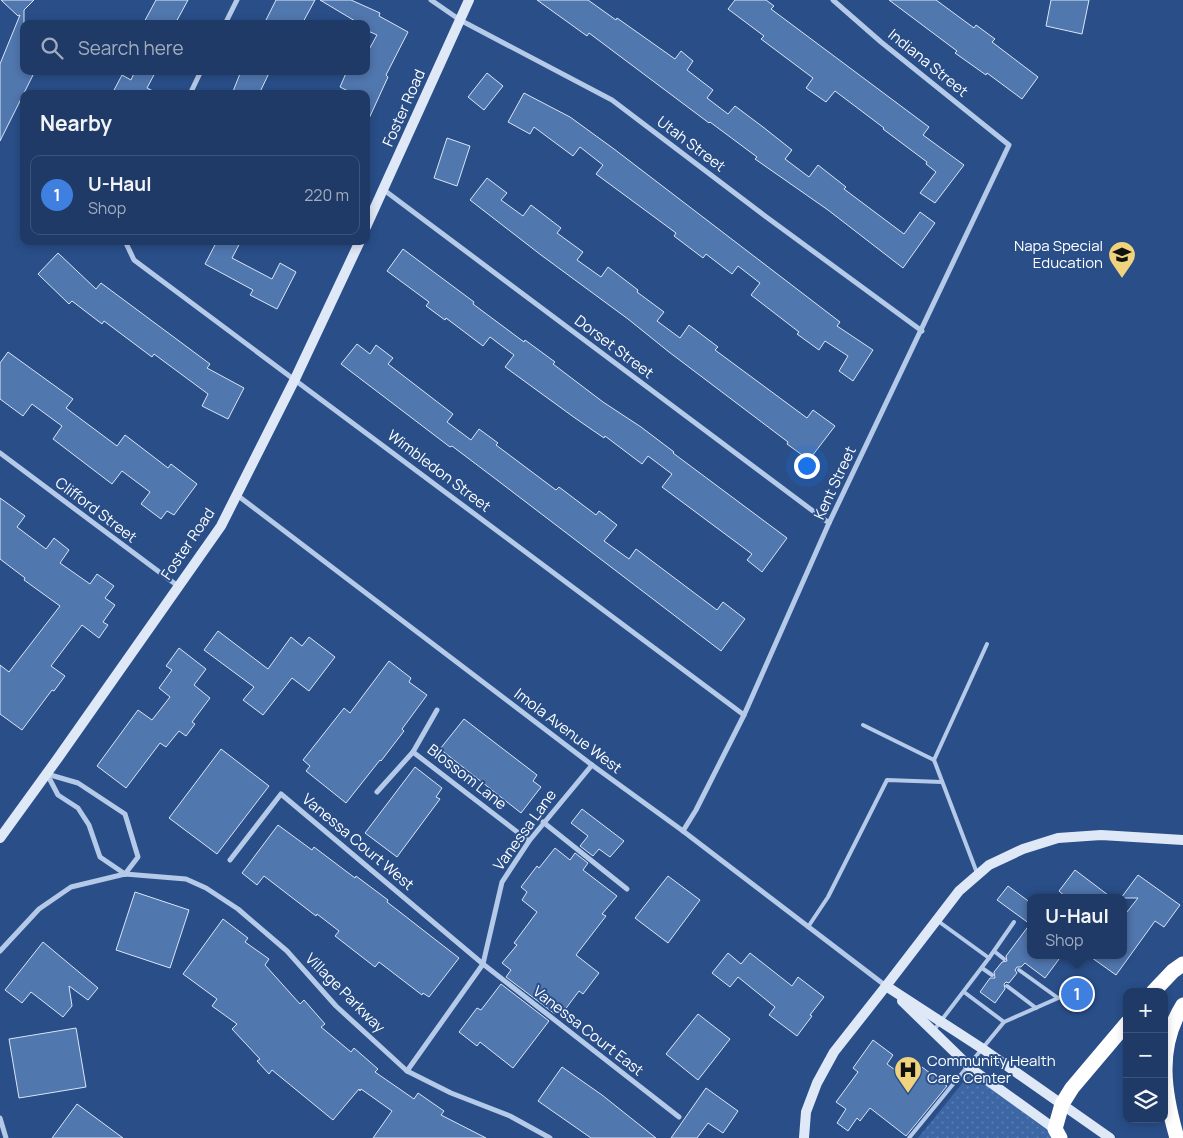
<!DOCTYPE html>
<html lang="en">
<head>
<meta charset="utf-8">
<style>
  body { margin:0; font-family:Manrope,sans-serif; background:#27416c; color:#f1f3f6 }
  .controls { position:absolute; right:15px; bottom:15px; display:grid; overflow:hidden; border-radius:10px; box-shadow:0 2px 8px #0003 }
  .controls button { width:45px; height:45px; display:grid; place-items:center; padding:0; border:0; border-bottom:1px solid #3c547a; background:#1f3a66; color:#f1f3f6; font:25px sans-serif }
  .you { position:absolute; left:806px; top:465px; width:18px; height:18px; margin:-12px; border:4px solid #fff; border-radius:50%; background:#1a73e8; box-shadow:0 0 0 8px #1a73e833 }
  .badge { display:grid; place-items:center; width:32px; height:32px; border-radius:50%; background:#bca0f2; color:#fff; font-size:16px; font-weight:700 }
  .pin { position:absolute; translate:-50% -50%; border:2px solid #fff; box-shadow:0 1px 5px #0006 }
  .popup { position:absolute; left:1027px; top:894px; width:100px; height:65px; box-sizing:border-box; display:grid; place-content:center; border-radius:10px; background:#1f3a66; filter:drop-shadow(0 1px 4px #0005); font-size:16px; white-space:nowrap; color:#a1adbf }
  .popup b { font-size:19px; color:#f1f3f6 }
  .popup::after { content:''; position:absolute; left:50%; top:100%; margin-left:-10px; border:10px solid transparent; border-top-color:#1f3a66 }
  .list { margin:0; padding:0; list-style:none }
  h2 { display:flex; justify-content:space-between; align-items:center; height:65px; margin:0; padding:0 20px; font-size:21px }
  h2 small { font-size:16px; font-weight:400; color:#a1adbf }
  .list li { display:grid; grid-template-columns:32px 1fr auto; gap:15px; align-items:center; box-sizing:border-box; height:80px; margin:0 10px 10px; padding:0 10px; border:1px solid #3c547a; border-radius:10px }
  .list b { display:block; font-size:19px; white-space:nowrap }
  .list p { margin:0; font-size:16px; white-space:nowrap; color:#a1adbf }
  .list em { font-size:16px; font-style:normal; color:#a1adbf }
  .icon { flex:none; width:28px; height:28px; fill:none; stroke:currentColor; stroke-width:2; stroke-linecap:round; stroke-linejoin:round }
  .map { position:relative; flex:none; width:1183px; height:1138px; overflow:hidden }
  .search { position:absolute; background:#1f3a66; box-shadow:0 2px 8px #0003; left:20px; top:20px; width:350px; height:55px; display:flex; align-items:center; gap:12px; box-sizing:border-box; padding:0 18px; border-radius:10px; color:#a1adbf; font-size:19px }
  .panel { position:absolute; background:#1f3a66; box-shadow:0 2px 8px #0003; left:20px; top:90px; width:350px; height:155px; border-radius:10px }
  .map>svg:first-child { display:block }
  .grass { fill:url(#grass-dots) }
  .building { fill:#5177af; stroke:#d9e5f7 }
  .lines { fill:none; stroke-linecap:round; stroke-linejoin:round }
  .lane { stroke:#b5cae8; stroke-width:4 }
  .street { stroke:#b5cae8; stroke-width:5 }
  .secondary { stroke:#dfe8f7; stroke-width:10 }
  .highway { stroke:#fff; stroke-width:15 }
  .labels { text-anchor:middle; stroke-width:4; stroke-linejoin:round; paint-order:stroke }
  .street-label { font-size:15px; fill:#fff; stroke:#294e88 }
  .poi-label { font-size:15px; fill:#fff; stroke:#294e88; text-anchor:end }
</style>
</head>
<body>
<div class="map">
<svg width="1183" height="1138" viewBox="0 0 1183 1138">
  <defs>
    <pattern id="grass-dots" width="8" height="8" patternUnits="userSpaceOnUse" patternTransform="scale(1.25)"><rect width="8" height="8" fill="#3d67a4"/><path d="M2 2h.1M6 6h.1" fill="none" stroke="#5a7eb2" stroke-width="1.8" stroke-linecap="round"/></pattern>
  </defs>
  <rect width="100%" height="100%" fill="#294e88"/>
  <path class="grass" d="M973 1070 1055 1129 1053 1138H918Z"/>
  <g class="building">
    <path d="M1 0H34L24 10V71H35L0 141V64L20 15 18 16Z"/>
    <path d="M156 0H188L175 24H143Z"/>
    <path d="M276 0H315L302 24H264Z"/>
    <path d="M320 0H351L380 13 379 16 408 32 386 75 388 77 366 125V94H354L340 87 347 71H366V55L377 35 366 30V24H360Z"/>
    <path d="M537 0H588L616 20 617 18 675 59 681 51 693 61 687 70 713 90 707 98 728 114 735 106 763 127 792 150 785 159 809 177 818 165 846 187 844 189 904 234 920 212 935 223 903 268 828 210 755 159 757 157 710 122 709 123 589 33 587 36Z"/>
    <path d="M735 0H766L774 6 771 9 929 127 923 135 964 165 935 203 920 193 936 172 926 164 927 162 883 129 884 128 835 91 826 102 806 88 813 78 761 39 764 36 728 9Z"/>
    <path d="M889 0H936L974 28 976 25 995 39 992 42 1038 77 1022 99 987 73 986 75 955 53 957 51Z"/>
    <path d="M1051 0H1089L1082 34 1046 26Z"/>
    <path d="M135 71H156L147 88 159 94H112L122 75 131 80Z"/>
    <path d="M241 71H270L259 94H232Z"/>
    <path d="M487 73 503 86 484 110 468 97Z"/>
    <path d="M524 93 570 117 614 149 840 322 837 326 873 350 853 381 839 371 848 356 825 341 819 350 797 334 799 332 751 295 760 283 738 266 732 274 706 254 703 258 674 236 676 233 596 174 603 165 580 147 573 156 534 127 530 134 508 122Z"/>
    <path d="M447 138 470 146 457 186 434 178Z"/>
    <path d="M487 178 507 193 501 200 523 216 531 205 561 228 557 233 583 252 577 260 601 277 608 267 638 290 637 292 664 312 657 321 680 338 689 325 718 347 715 350 807 418 813 410 835 426 809 460 787 444 788 442 669 352 628 319 541 255 470 200Z"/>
    <path d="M217 241H241L232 258 272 279 280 263 296 272 277 309 250 295 253 290 205 264Z"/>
    <path d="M403 249 474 302 473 304 524 342 525 340 555 362 553 364 603 402 641 427 674 452 673 453 787 538 762 572 747 560 752 554 662 487 672 474 648 456 642 464 605 436 604 438 575 418 505 367 514 355 490 337 483 346 446 318 445 320 426 306 429 302 387 271Z"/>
    <path d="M58 253 96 289 101 283 210 364 207 368 244 388 228 419 202 406 208 394 154 354 152 357 104 321 102 324 72 301 69 304 38 274Z"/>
    <path d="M357 344 370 354 376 345 393 358 388 364 453 414 447 422 471 440 479 429 498 443 496 445 556 490 559 487 596 515 599 511 617 525 604 541 629 559 636 549 717 610 723 602 745 619 721 651 497 480 452 446 450 447 341 364Z"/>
    <path d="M8 352 73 399 66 408 117 446 125 435 168 468 171 464 197 484 174 515 167 511 161 519 141 504 150 492 122 471 112 484 53 439 62 426 32 404 23 416 0 399V363Z"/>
    <path d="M0 498 25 516 17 527 46 549 54 538 69 550 60 563 90 584 97 574 114 586 105 598 115 605 103 622 108 625 99 638 82 625 51 666 65 676 54 691 52 690 22 730 0 714V665L9 672 60 606 24 580 25 578 0 559Z"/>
    <path d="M218 631 268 669 291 637 302 646 309 637 335 657 309 691 292 678 263 715 243 700 254 687 204 650Z"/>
    <path d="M179 648 206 669 194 685 210 698 192 722 195 724 186 736 179 731 166 747 160 743 126 788 97 766 138 710 152 720 170 697 159 688 172 670 166 666Z"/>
    <path d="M389 661 411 678 409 682 427 695 402 729 404 731 381 761 380 760 346 803 306 771 310 766 303 760 344 708 350 713Z"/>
    <path d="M464 719 537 775 533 781 541 787 521 813 440 749Z"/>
    <path d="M221 749 269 786 217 854 169 818Z"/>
    <path d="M415 767 442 788 436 797 440 799 397 857 365 833Z"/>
    <path d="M582 809 624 841 610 857 599 849 593 856 580 846 588 836 571 823Z"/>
    <path d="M278 825 312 850 314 847 355 878 356 876 388 900 387 902 459 958 429 997 423 993 422 995 379 962 375 967 335 936 339 931 317 914 316 916 264 876 257 885 242 873Z"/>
    <path d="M555 848 570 860 575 853 588 863 583 870 617 896 602 914 606 916 576 955 599 973 583 994 579 991 564 1011 560 1007 555 1014 506 977 511 970 502 963 517 945 514 943 537 912 522 900 527 892 521 887 537 866 539 868Z"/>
    <path d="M1075 870 1112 898H1067L1059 891Z"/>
    <path d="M1138 875 1180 905 1164 927 1155 921 1116 975 1088 955H1123V917L1138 898H1121Z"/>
    <path d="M668 876 700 900 668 943 635 918Z"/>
    <path d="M1008 886 1031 903V955H1062L1045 978 1025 963 1021 967H1017L1015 970 1017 973 1009 983 1006 982 1004 984 1005 989 995 1003 980 992 990 978H995L994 972 1002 962 1007 961 1006 956 1030 924 997 900Z"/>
    <path d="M135 892 189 910 170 968 116 950Z"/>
    <path d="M223 919 248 938 245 942 269 959 265 965 300 1004 304 1000 325 1024 321 1027 351 1052 354 1048 378 1069 375 1072 414 1099 418 1093 444 1111 441 1115 486 1138H373L392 1111 361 1089 360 1091 359 1089 333 1120 272 1070 269 1074 257 1061 260 1059 232 1029 237 1024 212 1006 217 999 183 974Z"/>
    <path d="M43 942 98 988 88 1000 69 986 72 1006 63 1017 31 992 22 1003 5 990Z"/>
    <path d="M728 953 741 964 750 953 792 986 798 977 824 997 810 1015 812 1016 797 1036 769 1015 775 1007 738 977 730 987 712 973Z"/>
    <path d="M501 984 549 1021 513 1068 480 1042 477 1046 459 1032 477 1008 481 1010Z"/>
    <path d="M698 1014 730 1039 698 1080 666 1054Z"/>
    <path d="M76 1028 86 1087 19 1098 9 1039Z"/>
    <path d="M873 1040 893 1055 887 1064 910 1081 922 1067 947 1086 906 1136 870 1108 860 1121 857 1118 848 1131 837 1123 846 1109 836 1102 858 1072 853 1068Z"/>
    <path d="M562 1067 602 1095 656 1138H591L538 1101Z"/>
    <path d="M706 1088 738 1111 723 1133 708 1123 697 1138H671Z"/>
    <path d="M77 1104 123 1138H52Z"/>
  </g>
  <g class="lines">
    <g class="lane">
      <path d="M863 725 934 760 987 644"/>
      <path d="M934 760 977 873"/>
      <path d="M808 927 828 897 887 780 942 782"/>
      <path d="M994 951 1004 959"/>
      <path d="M989 958 1014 922"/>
      <path d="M982 968 992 975"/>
      <path d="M1019 970 1058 998"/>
      <path d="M1007 986 1036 1008"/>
      <path d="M1004 1022 1074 991"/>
      <path d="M934 1030 989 958 938 921"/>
      <path d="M909 1138 1004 1022 964 992"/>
    </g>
    <g class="street">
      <path d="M431 0 460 20 612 100 765 216 922 331"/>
      <path d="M225 24 237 0"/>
      <path d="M190 94 201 71"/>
      <path d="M384 190 829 523"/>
      <path d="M125 241 134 260 744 715"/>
      <path d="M0 453 178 586"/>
      <path d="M237 495 592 765 683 831 886 986"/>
      <path d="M413 752 529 841"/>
      <path d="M47 774 78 783 125 814 138 857 125 874"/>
      <path d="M47 774 58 795 78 808 89 825 100 857 125 874"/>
      <path d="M377 792 413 752 437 710"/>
      <path d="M543 822 627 889"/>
      <path d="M683 831 696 810 744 715 829 523 1009 145 881 42 833 0"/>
      <path d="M230 860 281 794 483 964 679 1117"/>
      <path d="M0 951 39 909 71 887 125 874 186 879 206 888 238 909 287 951 336 1006 407 1071 451 1093 510 1116 550 1138"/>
      <path d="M407 1071 483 964 502 882 529 841 592 765"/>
      <path d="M0 1118 6 1138"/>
    </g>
    <g class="secondary">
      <path d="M366 227 469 0"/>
      <path d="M0 838 58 758 221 526 295 379 360 241"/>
      <path d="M886 986 983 1049 1110 1138"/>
      <path d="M902 1001 973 1070 1055 1129"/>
      <path d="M804 1138 806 1112 817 1083 834 1052 886 986 959 891 989 865 1023 849 1058 838 1101 835 1183 840"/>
    </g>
    <g class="highway">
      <path d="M1153 992 1173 971 1183 964"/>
      <path d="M1060 1138 1055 1129 1062 1104 1072 1088 1127 1023"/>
      <path d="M1177 1138C1164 1093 1156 1048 1183 1005"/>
    </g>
  </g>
  <defs>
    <symbol id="school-pin" viewBox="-11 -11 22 30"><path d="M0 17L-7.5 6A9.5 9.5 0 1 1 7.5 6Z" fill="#f0d37c" stroke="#294e88"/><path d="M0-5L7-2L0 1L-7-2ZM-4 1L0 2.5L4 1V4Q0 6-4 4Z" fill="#111"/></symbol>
    <symbol id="hospital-pin" viewBox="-11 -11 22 30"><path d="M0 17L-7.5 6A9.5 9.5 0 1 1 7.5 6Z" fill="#f0d37c" stroke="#294e88"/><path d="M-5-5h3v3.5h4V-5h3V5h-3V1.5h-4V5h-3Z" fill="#111"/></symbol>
  </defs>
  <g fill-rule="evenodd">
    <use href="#school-pin" x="1106" y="239" width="32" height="43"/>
    <use href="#hospital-pin" x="892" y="1054" width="32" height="43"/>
  </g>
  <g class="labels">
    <g class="street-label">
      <text transform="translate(928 63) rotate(39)" y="5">Indiana Street</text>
      <text transform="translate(404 108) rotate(-66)" y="5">Foster Road</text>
      <text transform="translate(691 144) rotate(37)" y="5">Utah Street</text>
      <text transform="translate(614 347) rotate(37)" y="5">Dorset Street</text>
      <text transform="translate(439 471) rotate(37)" y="5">Wimbledon Street</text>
      <text transform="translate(835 483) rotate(-65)" y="5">Kent Street</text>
      <text transform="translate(96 510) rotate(37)" y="5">Clifford Street</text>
      <text transform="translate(188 544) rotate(-56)" y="5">Foster Road</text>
      <text transform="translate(568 731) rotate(37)" y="5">Imola Avenue West</text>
      <text transform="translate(467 777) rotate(38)" y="5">Blossom Lane</text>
      <text transform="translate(525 830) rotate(-54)" y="5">Vanessa Lane</text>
      <text transform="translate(358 842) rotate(40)" y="5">Vanessa Court West</text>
      <text transform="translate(345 993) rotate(45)" y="5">Village Parkway</text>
      <text transform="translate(588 1031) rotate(38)" y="5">Vanessa Court East</text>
    </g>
    <g class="poi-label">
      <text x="1103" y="251">Napa Special<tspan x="1103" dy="17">Education</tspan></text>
      <text x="927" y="1066" text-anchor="start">Community Health<tspan x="927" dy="17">Care Center</tspan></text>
    </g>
  </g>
</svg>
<div class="controls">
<button>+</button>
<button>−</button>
<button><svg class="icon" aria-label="layers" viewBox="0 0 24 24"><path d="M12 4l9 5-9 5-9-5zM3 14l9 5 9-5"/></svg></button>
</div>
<div class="you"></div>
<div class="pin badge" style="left:1077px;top:994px;background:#3f7fe0">1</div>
<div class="popup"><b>U-Haul</b>Shop</div>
<div class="search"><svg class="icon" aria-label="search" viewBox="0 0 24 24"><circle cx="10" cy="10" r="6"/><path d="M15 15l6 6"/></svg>Search here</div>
<section class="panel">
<h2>Nearby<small></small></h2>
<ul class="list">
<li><span class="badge" style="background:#3f7fe0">1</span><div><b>U-Haul</b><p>Shop</p></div><em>220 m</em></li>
</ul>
</section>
</div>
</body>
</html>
